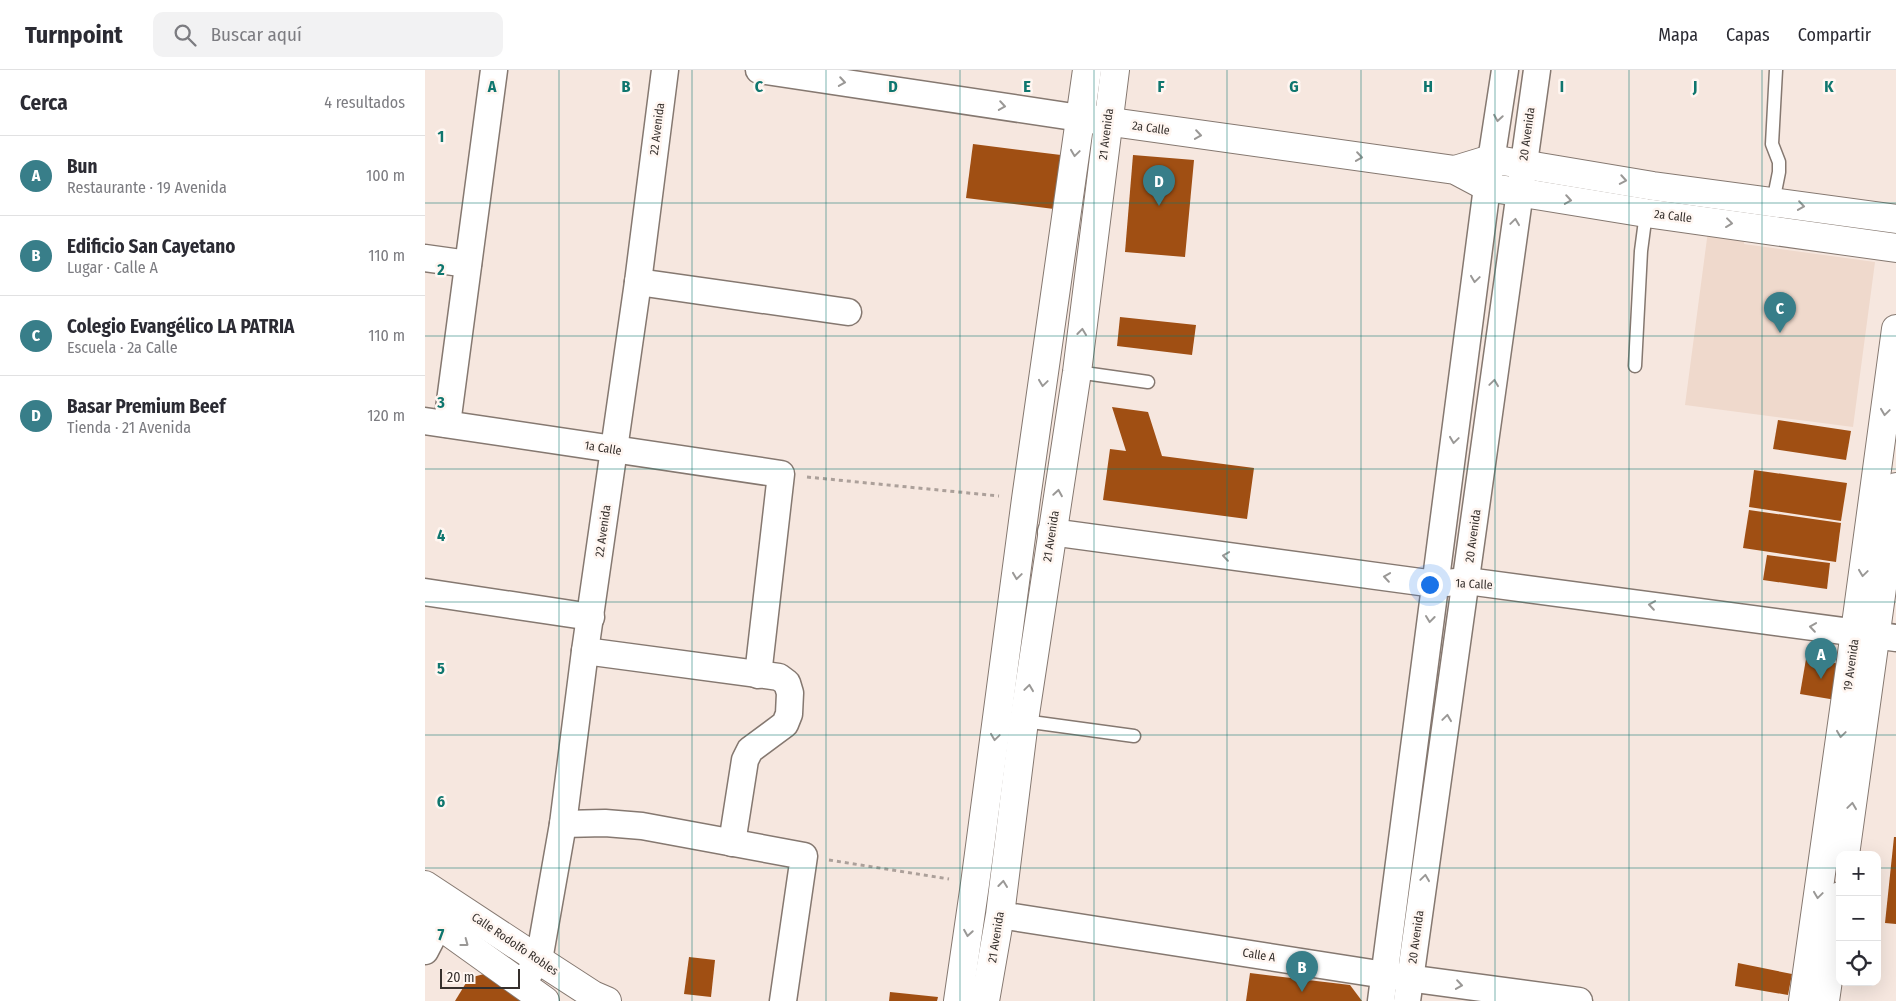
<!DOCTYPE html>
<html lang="es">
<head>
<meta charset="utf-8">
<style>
  body { margin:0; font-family:"Fira Sans Condensed",sans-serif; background:#f2f2f3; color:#2b2b33 }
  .controls { position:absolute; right:15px; bottom:15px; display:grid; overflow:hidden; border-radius:10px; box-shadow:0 5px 20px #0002 }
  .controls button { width:45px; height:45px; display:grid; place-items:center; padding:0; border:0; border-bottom:1px solid #e1e1e2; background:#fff; color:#2b2b33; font:25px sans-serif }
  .scale { position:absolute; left:15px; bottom:12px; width:80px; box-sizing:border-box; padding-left:5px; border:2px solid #36302d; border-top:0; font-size:14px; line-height:18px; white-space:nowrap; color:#36302d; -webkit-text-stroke:4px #fff6f1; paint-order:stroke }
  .you { position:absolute; left:1004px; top:514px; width:18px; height:18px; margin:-12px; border:4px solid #fff; border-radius:50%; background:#1a73e8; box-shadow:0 0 0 8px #1a73e833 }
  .badge { display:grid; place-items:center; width:32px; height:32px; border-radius:50%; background:#387e89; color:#fff; font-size:16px; font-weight:700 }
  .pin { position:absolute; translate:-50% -41px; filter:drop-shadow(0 1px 2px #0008) }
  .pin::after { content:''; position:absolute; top:26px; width:18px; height:15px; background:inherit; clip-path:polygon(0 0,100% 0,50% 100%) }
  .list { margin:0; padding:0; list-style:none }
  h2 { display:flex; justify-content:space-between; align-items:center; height:65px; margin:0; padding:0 20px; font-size:21px }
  h2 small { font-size:16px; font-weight:400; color:#7c7c81 }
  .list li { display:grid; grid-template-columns:32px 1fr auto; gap:15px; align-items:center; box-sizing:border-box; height:80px; padding:0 20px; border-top:1px solid #e1e1e2 }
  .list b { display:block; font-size:19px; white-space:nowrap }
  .list p { margin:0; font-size:16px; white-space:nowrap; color:#7c7c81 }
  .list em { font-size:16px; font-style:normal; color:#7c7c81 }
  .icon { flex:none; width:28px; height:28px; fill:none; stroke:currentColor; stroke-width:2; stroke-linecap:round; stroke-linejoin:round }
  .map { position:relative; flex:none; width:1471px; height:931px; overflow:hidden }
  header { display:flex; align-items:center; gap:30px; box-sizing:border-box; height:70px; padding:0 25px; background:#fff; border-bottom:1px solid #e1e1e2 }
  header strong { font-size:24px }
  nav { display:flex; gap:28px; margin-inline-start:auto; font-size:18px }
  .search { width:350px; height:45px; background:#f2f2f3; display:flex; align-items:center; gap:12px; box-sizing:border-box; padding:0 18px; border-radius:10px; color:#7c7c81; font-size:19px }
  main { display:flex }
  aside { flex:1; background:#fff }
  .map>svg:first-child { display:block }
  .built { fill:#efd9cc }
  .building { fill:#a04f13 }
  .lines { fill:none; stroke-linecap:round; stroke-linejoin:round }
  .lane-casing { stroke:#857870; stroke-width:15 }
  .street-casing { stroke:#857870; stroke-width:29 }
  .secondary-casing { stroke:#857870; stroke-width:30 }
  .path { stroke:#aca09a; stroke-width:3; stroke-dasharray:4 4; stroke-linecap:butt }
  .lane { stroke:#fff; stroke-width:12 }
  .street { stroke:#fff; stroke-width:26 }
  .secondary { stroke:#fff; stroke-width:28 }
  .oneway { stroke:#9a9896 }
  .grid { fill:none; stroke:#0f766e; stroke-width:1; stroke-opacity:0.55 }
  .labels { text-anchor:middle; stroke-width:5; stroke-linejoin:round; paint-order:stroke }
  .street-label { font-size:12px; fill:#36302d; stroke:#fff6f1 }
  .grid-label { font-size:16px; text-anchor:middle; font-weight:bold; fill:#0f766e; stroke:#fff6f1; stroke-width:5; stroke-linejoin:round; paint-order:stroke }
</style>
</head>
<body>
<header>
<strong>Turnpoint</strong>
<div class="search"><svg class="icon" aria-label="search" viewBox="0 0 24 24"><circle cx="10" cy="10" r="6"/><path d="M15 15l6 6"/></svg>Buscar aquí</div>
<nav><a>Mapa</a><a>Capas</a><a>Compartir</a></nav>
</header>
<main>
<aside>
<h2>Cerca<small>4 resultados</small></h2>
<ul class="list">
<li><span class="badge">A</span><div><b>Bun</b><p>Restaurante · 19 Avenida</p></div><em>100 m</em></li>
<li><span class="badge">B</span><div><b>Edificio San Cayetano</b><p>Lugar · Calle A</p></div><em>110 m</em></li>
<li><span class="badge">C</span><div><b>Colegio Evangélico LA PATRIA</b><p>Escuela · 2a Calle</p></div><em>110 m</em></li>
<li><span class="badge">D</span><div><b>Basar Premium Beef</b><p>Tienda · 21 Avenida</p></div><em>120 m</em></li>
</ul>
</aside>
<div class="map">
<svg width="1471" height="931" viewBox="0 0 1471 931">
  <rect width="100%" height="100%" fill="#f6e7df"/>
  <path class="built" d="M1283 161 1320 166 1319 174 1450 192 1428 357 1260 335Z"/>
  <g class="building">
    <path d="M548 74 636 85 629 139 541 128Z"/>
    <path d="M708 85 769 90 760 187 700 182Z"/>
    <path d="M695 247 771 255 767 285 692 276Z"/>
    <path d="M687 337 723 342 737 386 829 398 822 449 678 430 685 379 701 381Z"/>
    <path d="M1353 350 1426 361 1421 390 1348 379Z"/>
    <path d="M1329 400 1422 413 1416 451 1324 437Z"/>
    <path d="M1324 440 1416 453 1411 492 1318 478Z"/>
    <path d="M1342 485 1405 493 1402 519 1338 510Z"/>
    <path d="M1381 589 1417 594 1411 630 1375 624Z"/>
    <path d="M1469 767H1471V854L1460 853Z"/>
    <path d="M264 887 290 890 286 927 259 924Z"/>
    <path d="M1313 893 1367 904 1363 925 1310 916Z"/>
    <path d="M825 903 925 915 937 931H821Z"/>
    <path d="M59 904 96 928 95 931H30L44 908Z"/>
    <path d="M465 922 513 927 512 931H464Z"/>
  </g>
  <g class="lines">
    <defs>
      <g id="lane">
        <path d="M1348 132 1354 102V92L1347 74 1351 0"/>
        <path d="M1210 296 1216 181 1221 143"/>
        <path d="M652 302 723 312"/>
        <path d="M599 651 709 666"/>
      </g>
      <g id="street">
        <path d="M334 0 655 48"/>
        <path d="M0 188 43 194"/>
        <path d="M213 212 423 242"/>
        <path d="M0 351 356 404 333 605"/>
        <path d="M22 354 69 0"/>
        <path d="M626 462 1010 514 1042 511 1471 568"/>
        <path d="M0 522 166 547"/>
        <path d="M160 581 354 607 362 613 365 623 364 644 360 654 325 680 320 690 307 773"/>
        <path d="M138 754 180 753 217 756 379 786 358 931"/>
        <path d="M575 845 960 905 1154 931"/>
        <path d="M0 881 14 854 21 834"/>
        <path d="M102 906 114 890 138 754 160 581 213 212 240 0"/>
        <path d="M956 931 1062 117 1080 0"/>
        <path d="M982 931 1112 0"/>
      </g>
      <g id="secondary">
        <path d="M665 49 1030 100 1062 117 1221 143 1471 178"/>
        <path d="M1030 100 1066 89 1228 116 1471 149"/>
        <path d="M1420 785 1471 417"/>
        <path d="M0 815 114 890 168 925 182 931"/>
        <path d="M0 845 120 931"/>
        <path d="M533 931 550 814 601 429 662 0"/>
        <path d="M560 931 575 845 599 651 652 302 690 0"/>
        <path d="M1378 931 1430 562 1471 259"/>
        <path d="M1400 931 1415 826"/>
      </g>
    </defs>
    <use href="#lane" class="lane-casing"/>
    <use href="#street" class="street-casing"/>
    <use href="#secondary" class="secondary-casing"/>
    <g class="path">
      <path d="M382 407 574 426"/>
      <path d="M404 790 524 809"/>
    </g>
    <use href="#lane" class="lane"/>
    <use href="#street" class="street"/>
    <use href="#secondary" class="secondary"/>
  </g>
  <defs><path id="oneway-chevron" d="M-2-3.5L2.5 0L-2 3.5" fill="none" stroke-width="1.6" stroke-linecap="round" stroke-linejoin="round" transform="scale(1.25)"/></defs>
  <g class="oneway">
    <use href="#oneway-chevron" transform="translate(417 12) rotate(9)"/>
    <use href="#oneway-chevron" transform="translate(577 36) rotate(9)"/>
    <use href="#oneway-chevron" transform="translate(1073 48) rotate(99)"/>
    <use href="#oneway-chevron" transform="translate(773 65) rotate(8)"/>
    <use href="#oneway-chevron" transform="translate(650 83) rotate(98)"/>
    <use href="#oneway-chevron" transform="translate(934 87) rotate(8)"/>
    <use href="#oneway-chevron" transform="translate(1198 110) rotate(10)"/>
    <use href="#oneway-chevron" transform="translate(1143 130) rotate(9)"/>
    <use href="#oneway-chevron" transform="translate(1376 136) rotate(8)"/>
    <use href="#oneway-chevron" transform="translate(1090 152) rotate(-82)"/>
    <use href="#oneway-chevron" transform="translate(1304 153) rotate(7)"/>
    <use href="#oneway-chevron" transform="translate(1050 209) rotate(98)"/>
    <use href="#oneway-chevron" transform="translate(657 262) rotate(-83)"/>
    <use href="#oneway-chevron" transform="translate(618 313) rotate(98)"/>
    <use href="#oneway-chevron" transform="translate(1069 313) rotate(-82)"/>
    <use href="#oneway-chevron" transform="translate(1460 342) rotate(98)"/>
    <use href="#oneway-chevron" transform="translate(1029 370) rotate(98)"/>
    <use href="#oneway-chevron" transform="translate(633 423) rotate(-81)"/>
    <use href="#oneway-chevron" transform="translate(801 486) rotate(-172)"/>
    <use href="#oneway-chevron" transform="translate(1438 503) rotate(98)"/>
    <use href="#oneway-chevron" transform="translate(592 506) rotate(98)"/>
    <use href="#oneway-chevron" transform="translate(962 507) rotate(-172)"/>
    <use href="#oneway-chevron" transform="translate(1227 535) rotate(-172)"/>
    <use href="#oneway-chevron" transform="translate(1005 549) rotate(97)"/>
    <use href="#oneway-chevron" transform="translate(1388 557) rotate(-172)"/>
    <use href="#oneway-chevron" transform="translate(604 618) rotate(-82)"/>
    <use href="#oneway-chevron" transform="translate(1022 648) rotate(-82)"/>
    <use href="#oneway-chevron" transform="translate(1416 664) rotate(98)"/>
    <use href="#oneway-chevron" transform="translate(570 667) rotate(98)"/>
    <use href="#oneway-chevron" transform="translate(1427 736) rotate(-82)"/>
    <use href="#oneway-chevron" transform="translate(1000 808) rotate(-82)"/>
    <use href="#oneway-chevron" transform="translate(578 814) rotate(-83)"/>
    <use href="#oneway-chevron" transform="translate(1393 825) rotate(98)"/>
    <use href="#oneway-chevron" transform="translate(543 863) rotate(99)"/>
    <use href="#oneway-chevron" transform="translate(40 873) rotate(37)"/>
    <use href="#oneway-chevron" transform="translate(1034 915) rotate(8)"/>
  </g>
  <path class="grid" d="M134 0V931M267 0V931M401 0V931M535 0V931M669 0V931M802 0V931M936 0V931M1070 0V931M1204 0V931M1337 0V931M0 133H1471M0 266H1471M0 399H1471M0 532H1471M0 665H1471M0 798H1415M1452 798H1471"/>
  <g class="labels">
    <g class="street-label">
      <text transform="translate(726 58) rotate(8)" y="4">2a Calle</text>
      <text transform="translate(232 59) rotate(-83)" y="4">22 Avenida</text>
      <text transform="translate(681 64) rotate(-83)" y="4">21 Avenida</text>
      <text transform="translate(1102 64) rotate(-82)" y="4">20 Avenida</text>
      <text transform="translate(1248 146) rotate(7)" y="4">2a Calle</text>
      <text transform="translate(178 378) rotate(9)" y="4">1a Calle</text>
      <text transform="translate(178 461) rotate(-82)" y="4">22 Avenida</text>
      <text transform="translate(626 466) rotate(-81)" y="4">21 Avenida</text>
      <text transform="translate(1048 466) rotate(-82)" y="4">20 Avenida</text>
      <text transform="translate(1049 514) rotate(3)" y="4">1a Calle</text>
      <text transform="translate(1426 595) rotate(-82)" y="4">19 Avenida</text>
      <text transform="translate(571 867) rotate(-81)" y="4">21 Avenida</text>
      <text transform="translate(991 867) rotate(-82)" y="4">20 Avenida</text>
      <text transform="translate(90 874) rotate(34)" y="4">Calle Rodolfo Robles</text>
      <text transform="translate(834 885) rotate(9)" y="4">Calle A</text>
    </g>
  </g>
  <g class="grid-label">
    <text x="67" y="22">A</text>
    <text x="201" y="22">B</text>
    <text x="334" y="22">C</text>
    <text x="468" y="22">D</text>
    <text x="602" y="22">E</text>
    <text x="736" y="22">F</text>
    <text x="869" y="22">G</text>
    <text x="1003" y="22">H</text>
    <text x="1137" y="22">I</text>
    <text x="1270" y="22">J</text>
    <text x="1404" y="22">K</text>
    <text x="16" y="72">1</text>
    <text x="16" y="205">2</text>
    <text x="16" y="338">3</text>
    <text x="16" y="471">4</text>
    <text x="16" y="604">5</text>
    <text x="16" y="737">6</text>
    <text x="16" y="870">7</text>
  </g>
</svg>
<div class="controls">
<button>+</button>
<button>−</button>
<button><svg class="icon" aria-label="locate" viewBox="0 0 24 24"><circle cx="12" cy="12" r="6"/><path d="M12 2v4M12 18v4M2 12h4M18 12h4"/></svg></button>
</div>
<div class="scale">20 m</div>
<div class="you"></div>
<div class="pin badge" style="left:1396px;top:609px">A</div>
<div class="pin badge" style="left:877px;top:922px">B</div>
<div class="pin badge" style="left:1355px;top:263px">C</div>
<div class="pin badge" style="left:734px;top:136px">D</div>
</div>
</main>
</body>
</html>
